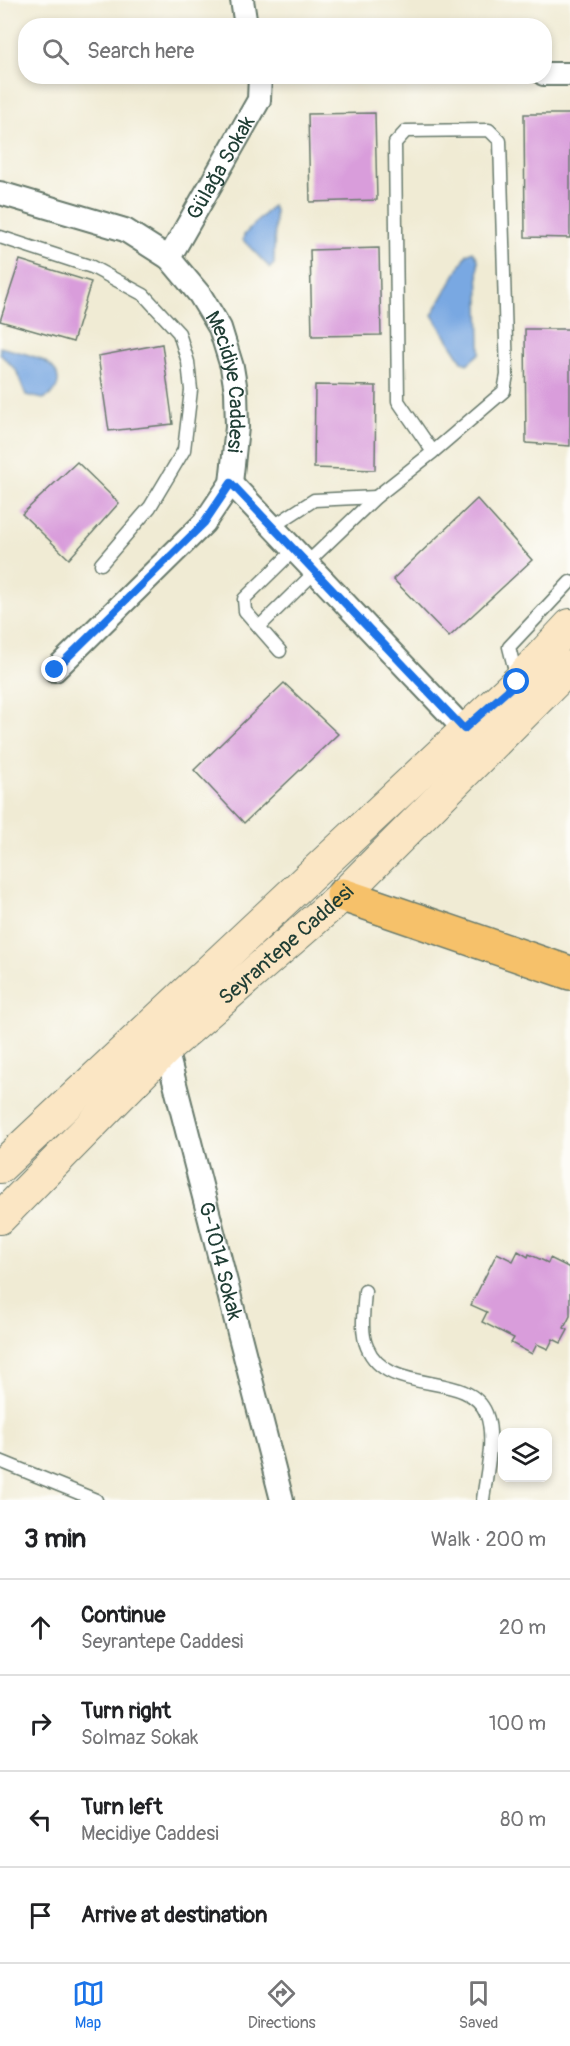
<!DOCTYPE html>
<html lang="en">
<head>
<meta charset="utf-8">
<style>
  body { margin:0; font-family:Pangolin,sans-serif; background:#f6f6f6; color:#202124 }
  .controls { position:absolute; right:18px; bottom:18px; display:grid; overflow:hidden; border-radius:12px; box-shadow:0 3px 9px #0003 }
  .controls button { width:54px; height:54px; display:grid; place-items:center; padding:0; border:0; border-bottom:2px solid #e0e0e0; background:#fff; color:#202124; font:30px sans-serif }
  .stop { position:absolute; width:18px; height:18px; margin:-14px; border:4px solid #1a73e8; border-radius:50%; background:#fff }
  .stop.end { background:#1a73e8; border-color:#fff; box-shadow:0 2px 6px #0008 }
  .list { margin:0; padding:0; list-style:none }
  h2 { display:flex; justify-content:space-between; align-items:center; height:78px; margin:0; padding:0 24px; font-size:26px }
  h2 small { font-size:20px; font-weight:400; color:#757577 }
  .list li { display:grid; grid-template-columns:39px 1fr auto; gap:18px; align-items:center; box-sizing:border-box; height:96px; padding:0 24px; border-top:2px solid #e0e0e0 }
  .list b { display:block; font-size:22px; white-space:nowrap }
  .list p { margin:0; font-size:20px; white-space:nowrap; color:#757577 }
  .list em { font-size:20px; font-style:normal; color:#757577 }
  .icon { flex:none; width:33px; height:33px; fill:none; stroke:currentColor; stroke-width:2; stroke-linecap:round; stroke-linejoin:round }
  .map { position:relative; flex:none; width:570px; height:1500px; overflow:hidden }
  .search { position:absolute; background:#fff; box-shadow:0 3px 9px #0003; left:18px; right:18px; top:18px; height:66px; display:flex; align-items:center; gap:15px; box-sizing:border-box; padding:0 21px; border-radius:24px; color:#757577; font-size:22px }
  .sheet { height:462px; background:#fff }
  nav { display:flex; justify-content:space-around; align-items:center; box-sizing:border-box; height:84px; border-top:2px solid #e0e0e0; background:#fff; font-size:16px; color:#757577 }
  nav a { display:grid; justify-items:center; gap:3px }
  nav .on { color:#1a73e8 }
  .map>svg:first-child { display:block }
  .water { fill:#79a8e2; stroke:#4c728b; stroke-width:1.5 }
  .building { fill:#d99ddb }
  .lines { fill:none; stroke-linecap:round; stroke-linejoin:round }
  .service-casing { stroke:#687a6c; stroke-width:15 }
  .minor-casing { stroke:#687a6c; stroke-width:26 }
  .secondary-casing { stroke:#687a6c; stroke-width:34 }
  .primary-casing { stroke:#687a6c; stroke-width:36 }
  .service { stroke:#fff; stroke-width:12 }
  .minor { stroke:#fff; stroke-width:22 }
  .secondary { stroke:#fbe6c4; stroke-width:32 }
  .primary { stroke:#f6c16b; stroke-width:33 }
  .route { stroke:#1a73e8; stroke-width:8 }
  .labels { text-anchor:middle; stroke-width:4.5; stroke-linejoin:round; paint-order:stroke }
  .street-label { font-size:21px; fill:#1f3d34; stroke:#fdfcf7 }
</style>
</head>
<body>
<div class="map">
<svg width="570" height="1500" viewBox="0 0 570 1500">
  <rect width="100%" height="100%" fill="#fdfcf7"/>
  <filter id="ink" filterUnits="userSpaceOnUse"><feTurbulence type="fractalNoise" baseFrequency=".0167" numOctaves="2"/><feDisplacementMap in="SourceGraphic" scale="12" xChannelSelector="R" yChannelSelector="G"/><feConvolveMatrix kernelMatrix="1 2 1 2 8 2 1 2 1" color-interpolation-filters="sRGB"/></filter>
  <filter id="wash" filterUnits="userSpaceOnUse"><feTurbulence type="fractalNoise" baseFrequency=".008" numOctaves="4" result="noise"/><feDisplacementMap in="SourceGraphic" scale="24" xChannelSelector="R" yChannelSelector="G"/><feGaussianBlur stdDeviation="1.35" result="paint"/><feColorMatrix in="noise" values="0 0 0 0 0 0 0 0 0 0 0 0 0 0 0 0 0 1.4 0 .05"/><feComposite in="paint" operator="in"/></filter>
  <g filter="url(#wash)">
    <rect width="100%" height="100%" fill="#f0ebd4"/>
    <g class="water">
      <path d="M272 206 275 210 274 264 270 268 243 240 244 235Z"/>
      <path d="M473 251 478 259 480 344V353L467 364 462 361 432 315 467 254Z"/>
      <path d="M0 347C17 352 60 358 58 382 57 391 51 396 43 399L26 395 16 370 0 354Z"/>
    </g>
    <g id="blocks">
      <g class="building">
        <path d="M375 113 377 200 310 202 308 114Z"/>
        <path d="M524 114H570V238L525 237Z"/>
        <path d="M379 248 381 335 312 336 310 250Z"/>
        <path d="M20 260 91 282 73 342 0 321Z"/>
        <path d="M525 329H570V446L526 443Z"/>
        <path d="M162 344 173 424 109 431 98 356Z"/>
        <path d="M315 385 376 386 375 470 314 468Z"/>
        <path d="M77 462 119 503 69 559 22 514Z"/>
        <path d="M477 499 532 560 449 637 393 579Z"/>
        <path d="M284 683 338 734 244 823 194 770Z"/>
        <path d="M518 1251 528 1257 529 1254 548 1263 550 1258 570 1268V1316L564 1328 568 1330 561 1343 553 1339 548 1349 537 1344 532 1354 511 1343 514 1338 482 1322 487 1312 471 1305 497 1253 513 1261Z"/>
      </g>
    </g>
  </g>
  <g filter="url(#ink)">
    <use href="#blocks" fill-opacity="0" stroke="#687a6c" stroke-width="1.5"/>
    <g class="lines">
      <defs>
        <g id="service">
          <path d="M0 237 92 267 144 295 179 333 188 362 191 390 184 450 150 507 101 564"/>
          <path d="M272 527 314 500 376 497"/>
          <path d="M307 563 376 497 433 452 398 401 395 143 406 131 489 130 500 141 507 375 504 391 433 452"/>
          <path d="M259 627 315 572"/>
          <path d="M280 651 245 611 244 599 294 550"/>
          <path d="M517 679 509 647 570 582"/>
          <path d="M365 1291C364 1308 360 1331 367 1347 388 1398 468 1369 486 1413 496 1437 486 1474 483 1500"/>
          <path d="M0 1461 96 1500"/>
        </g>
        <g id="minor">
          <path d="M242 0 246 26"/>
          <path d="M544 74H570"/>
          <path id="s1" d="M0 193 125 230 169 258 200 295 220 328 232 367 236 391 237 427 231 483 204 523 55 670"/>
          <path id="s2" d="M169 258 259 100 260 76"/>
          <path d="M231 483 464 729"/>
          <path id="s3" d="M157 1041 166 1049 282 1500"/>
        </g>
        <g id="secondary">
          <path d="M0 1167 517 682 570 625"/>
          <path id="s4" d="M0 1218 166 1049 343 895 570 667"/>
        </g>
        <path id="primary" d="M343 895 570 973"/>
      </defs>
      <use href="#service" class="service-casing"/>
      <use href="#minor" class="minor-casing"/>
      <use href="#secondary" class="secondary-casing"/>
      <use href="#primary" class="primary-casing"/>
      <use href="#service" class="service"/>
      <use href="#minor" class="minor"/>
      <use href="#secondary" class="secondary"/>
      <use href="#primary" class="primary"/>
    </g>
  </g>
  <g class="lines" filter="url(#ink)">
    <path class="route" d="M55 670 204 523 231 483 464 729 517 682"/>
  </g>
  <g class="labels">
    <g class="street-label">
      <text dy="7" stroke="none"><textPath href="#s2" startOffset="104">Gülağa Sokak</textPath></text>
      <text dy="7" stroke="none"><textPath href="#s1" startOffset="324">Mecidiye Caddesi</textPath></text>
      <text dy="7" stroke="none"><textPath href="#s4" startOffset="396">Seyrantepe Caddesi</textPath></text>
      <text dy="7" stroke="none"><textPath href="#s3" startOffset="231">G-1014 Sokak</textPath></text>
    </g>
  </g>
</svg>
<div class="controls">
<button><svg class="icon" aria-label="layers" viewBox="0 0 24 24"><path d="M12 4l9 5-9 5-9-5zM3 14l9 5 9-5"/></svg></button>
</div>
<div class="stop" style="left:517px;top:682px"></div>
<div class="stop end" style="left:55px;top:670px"></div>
<div class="search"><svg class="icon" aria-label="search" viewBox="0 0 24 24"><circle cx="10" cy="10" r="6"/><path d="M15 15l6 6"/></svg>Search here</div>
</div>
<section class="sheet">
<h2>3 min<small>Walk · 200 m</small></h2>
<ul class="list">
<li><svg class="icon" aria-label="ahead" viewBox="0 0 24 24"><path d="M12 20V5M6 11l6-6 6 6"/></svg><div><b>Continue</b><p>Seyrantepe Caddesi</p></div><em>20 m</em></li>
<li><svg class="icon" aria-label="right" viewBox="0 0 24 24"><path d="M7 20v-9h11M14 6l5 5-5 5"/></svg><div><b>Turn right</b><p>Solmaz Sokak</p></div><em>100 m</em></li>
<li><svg class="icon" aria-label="left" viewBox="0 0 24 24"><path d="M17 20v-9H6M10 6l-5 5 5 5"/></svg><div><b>Turn left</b><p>Mecidiye Caddesi</p></div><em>80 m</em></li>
<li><svg class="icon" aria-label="arrive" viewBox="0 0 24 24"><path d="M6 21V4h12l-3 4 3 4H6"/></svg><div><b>Arrive at destination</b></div></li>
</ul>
</section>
<nav>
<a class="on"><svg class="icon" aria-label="map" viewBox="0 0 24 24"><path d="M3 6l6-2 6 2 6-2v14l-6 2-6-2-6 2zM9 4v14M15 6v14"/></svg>Map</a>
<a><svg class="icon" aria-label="directions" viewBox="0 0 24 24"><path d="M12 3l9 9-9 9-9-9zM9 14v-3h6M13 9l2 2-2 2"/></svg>Directions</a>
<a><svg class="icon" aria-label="saved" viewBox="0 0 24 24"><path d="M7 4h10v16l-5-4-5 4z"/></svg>Saved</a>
</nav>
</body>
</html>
